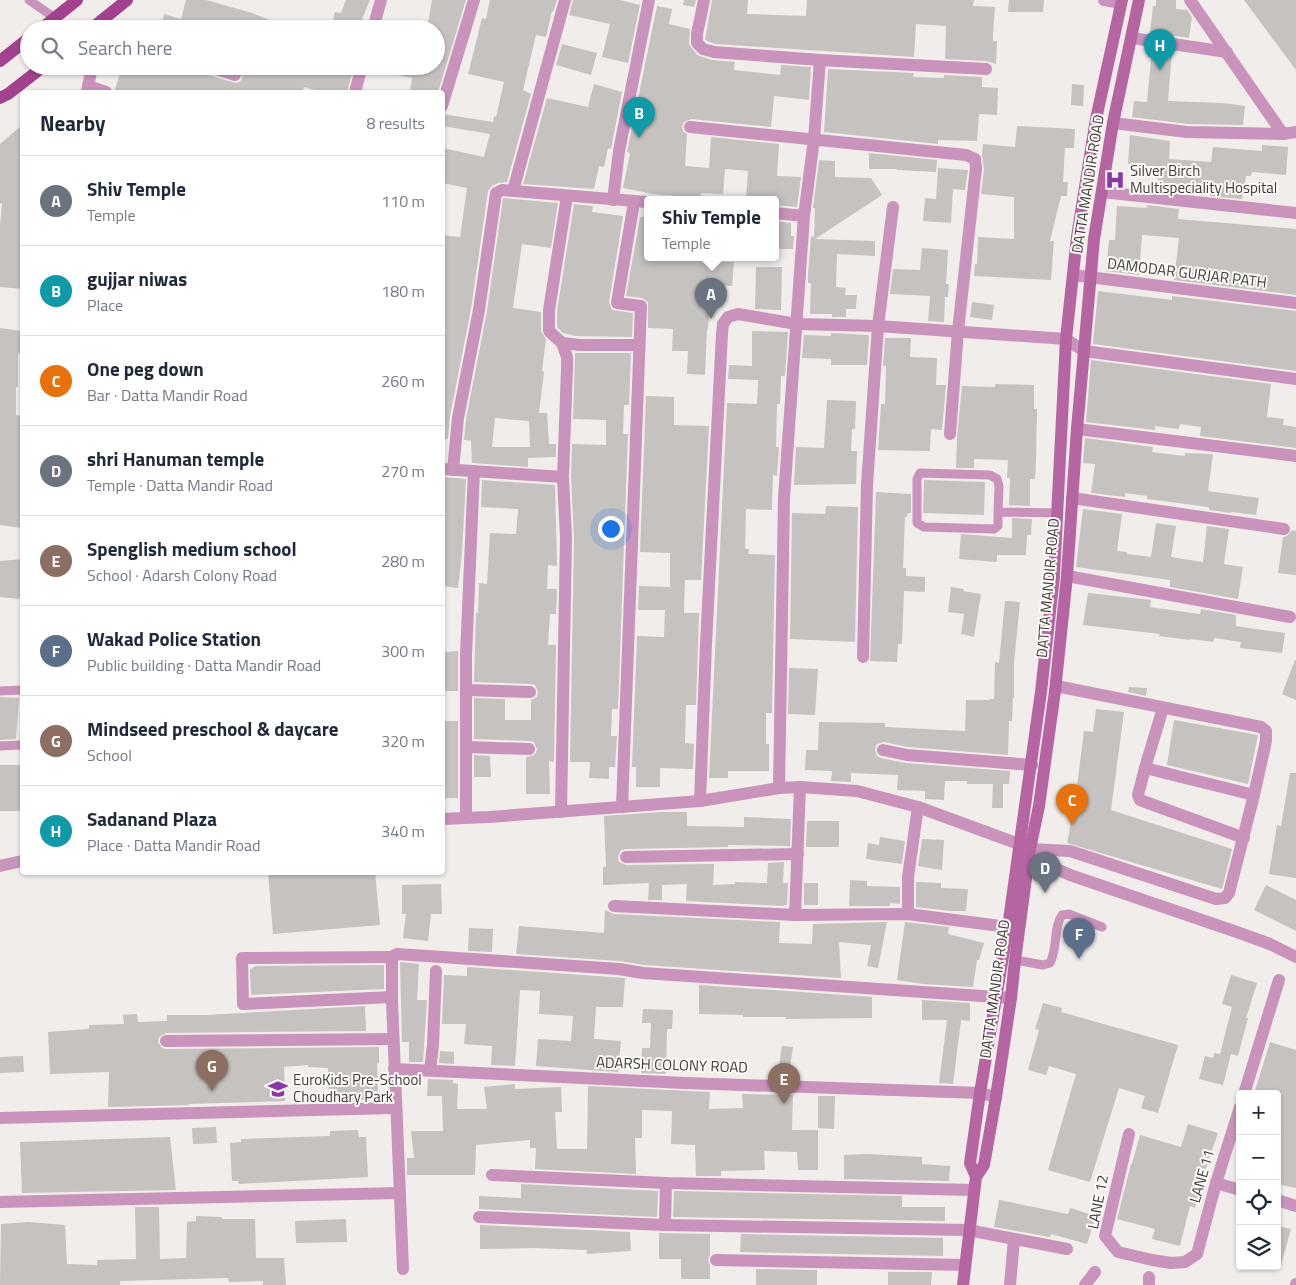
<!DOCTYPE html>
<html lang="en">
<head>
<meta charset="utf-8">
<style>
  body { margin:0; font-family:"Titillium Web",sans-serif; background:#f2f2f3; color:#1f2937 }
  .controls { position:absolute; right:15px; bottom:15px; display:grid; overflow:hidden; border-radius:5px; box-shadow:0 1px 4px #0004 }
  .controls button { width:45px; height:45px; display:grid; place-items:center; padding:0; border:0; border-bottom:1px solid #e0e1e3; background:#fff; color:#1f2937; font:25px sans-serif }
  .you { position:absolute; left:610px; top:528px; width:18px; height:18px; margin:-12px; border:4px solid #fff; border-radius:50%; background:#1a73e8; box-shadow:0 0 0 8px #1a73e833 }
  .badge { display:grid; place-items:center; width:32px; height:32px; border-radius:50%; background:#ea580c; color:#fff; font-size:16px; font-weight:700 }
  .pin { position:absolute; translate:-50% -41px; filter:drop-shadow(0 1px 2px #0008) }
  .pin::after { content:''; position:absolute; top:26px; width:18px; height:15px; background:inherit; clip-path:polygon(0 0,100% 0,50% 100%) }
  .popup { position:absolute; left:644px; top:196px; width:135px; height:65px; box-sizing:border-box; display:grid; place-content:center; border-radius:5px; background:#fff; filter:drop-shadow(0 1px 4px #0005); font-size:16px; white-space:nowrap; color:#747a83 }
  .popup b { font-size:19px; color:#1f2937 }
  .popup::after { content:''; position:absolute; left:50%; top:100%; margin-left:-10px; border:10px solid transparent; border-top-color:#fff }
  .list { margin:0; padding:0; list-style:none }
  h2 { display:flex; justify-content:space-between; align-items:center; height:65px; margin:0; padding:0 20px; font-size:21px }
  h2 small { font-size:16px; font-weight:400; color:#747a83 }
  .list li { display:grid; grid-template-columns:32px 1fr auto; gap:15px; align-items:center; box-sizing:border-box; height:90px; padding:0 20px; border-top:1px solid #e0e1e3 }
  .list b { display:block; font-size:19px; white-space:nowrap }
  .list p { margin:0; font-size:16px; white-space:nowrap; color:#747a83 }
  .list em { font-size:16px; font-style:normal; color:#747a83 }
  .icon { flex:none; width:28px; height:28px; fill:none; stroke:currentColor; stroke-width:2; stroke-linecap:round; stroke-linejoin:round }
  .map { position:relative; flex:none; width:1296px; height:1285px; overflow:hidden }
  .search { position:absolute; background:#fff; box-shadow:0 1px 4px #0004; left:20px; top:20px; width:425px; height:55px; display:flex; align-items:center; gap:12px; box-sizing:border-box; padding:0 18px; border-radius:28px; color:#747a83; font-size:19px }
  .panel { position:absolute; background:#fff; box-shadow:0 1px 4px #0004; left:20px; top:90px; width:425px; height:785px; border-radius:5px }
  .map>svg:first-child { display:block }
  .building { fill:#c6c2c0; fill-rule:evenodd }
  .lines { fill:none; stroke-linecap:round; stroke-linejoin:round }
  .service { stroke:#c993bc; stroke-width:9 }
  .minor { stroke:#c993bc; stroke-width:12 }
  .tertiary { stroke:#c993bc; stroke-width:12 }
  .secondary { stroke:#b465a2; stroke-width:12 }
  .primary { stroke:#a3418f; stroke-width:12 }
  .labels { text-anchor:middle; stroke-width:4; stroke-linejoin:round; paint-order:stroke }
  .poi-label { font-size:15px; fill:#3e3d3b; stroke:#fdfaf7; text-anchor:start }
  .street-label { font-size:15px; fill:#3e3d3b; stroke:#fdfaf7 }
</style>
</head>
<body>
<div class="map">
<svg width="1296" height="1285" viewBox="0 0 1296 1285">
  <rect width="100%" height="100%" fill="#f0edea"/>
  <g class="building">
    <path d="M186 0H206L249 12 289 27 288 29H160L164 14 181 19Z"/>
    <path d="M346 0H370L362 19 367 21 365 29H331L335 12 341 13Z"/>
    <path d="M432 0H466L438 92H417L410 91 412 78 380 71 381 66H436V29H427Z"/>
    <path d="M490 0H557L553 12 552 11 546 37 536 35 523 90 531 94 507 182 498 183 492 186 488 191 471 309 450 416 448 439H442V235L460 237 467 188 442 183 443 148 484 157 490 134 442 126V114L493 122 494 116 496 117 504 82 468 74 482 18 486 19Z"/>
    <path d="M573 0H620L640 5 628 63 602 57 610 24 569 15Z"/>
    <path d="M684 0H696L694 7 683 5Z"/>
    <path d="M712 0H748L747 14 806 16 807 0H974L973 6 995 7 993 34V41H997L996 64 986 61 945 59 946 26 916 24 914 57 715 44 705 40Z"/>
    <path d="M1009 0H1044L1043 12H1008Z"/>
    <path d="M1156 0H1176V9L1187 10 1192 17 1189 38 1150 32 1153 6H1156Z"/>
    <path d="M1244 0H1296V70Z"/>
    <path d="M657 6 672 9 669 24 690 29 689 44 697 55 712 60 735 62 734 70 780 75 781 65 811 67 809 100 774 96 771 127 691 119 684 122 682 127 683 131 687 134 685 166 709 168 711 137 779 144 777 176 801 177 797 207 775 205V200H746L748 171 725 169 723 194 701 193 700 198 653 194 623 188 630 153 627 152Z"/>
    <path d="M562 44 597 53 591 75 556 65Z"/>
    <path d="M1152 49 1172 52 1168 101 1222 103 1245 106 1243 125 1188 124 1132 117 1134 101 1147 102Z"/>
    <path d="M122 66H199L201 71 205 74 236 83 241 81 243 74 241 69 234 66H354L347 92H322L304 87 302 92H122L115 90Z"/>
    <path d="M828 69 914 73 913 77 944 78V75L982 77V87L998 88 997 115 979 114 977 141 938 140V144L824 132Z"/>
    <path d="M594 84 622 92 611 149 608 148 604 167 599 166 594 189 523 184 547 98 588 107Z"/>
    <path d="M1072 84 1084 85 1083 106 1071 105Z"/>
    <path d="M22 125V289L0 287V226L2 203 0 204V144Z"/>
    <path d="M1017 126 1075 129 1074 148H1065L1063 182H1068L1067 196H1061L1050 241H1054L1051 280 974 276 975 264H977L978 237 1014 239V197L981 194 984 169 982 155 983 144 1015 147Z"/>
    <path d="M1130 135 1170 141 1169 159 1211 162 1213 147 1262 151V145L1288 147 1286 175 1252 172 1251 176H1246L1242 199 1210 196V193L1158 190V167L1128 164Z"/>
    <path d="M869 153 937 160 936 172 897 170V169H869Z"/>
    <path d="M819 160 835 161V177L871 178 882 195 815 239 875 241V256L837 254 836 287 846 288 845 295H857L856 309H846V317H832V314H810L811 283H808V274L811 236 814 237 815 208H813Z"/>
    <path d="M938 168 968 170 965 190 953 189 951 223 923 221 925 198 936 199Z"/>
    <path d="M503 198 558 203 551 248 522 244 513 308 541 312V331L546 339 542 371 544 372 539 413H547L549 444H556V457L528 458V467L472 463 471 441 464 440 466 419 487 311ZM495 418 529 421 530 447H492Z"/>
    <path d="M574 204 593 206 592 212 623 216 609 302 612 310 633 313 632 337 575 336 563 333 557 327V311Z"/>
    <path d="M1147 205 1179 209 1178 219 1296 229V295L1174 280 1179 238 1142 235 1139 275 1106 271 1109 240H1115L1117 206 1147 208Z"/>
    <path d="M640 217H647V258H686V260L734 262 732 286 711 285 708 329H707L705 375 687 374 688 351H672L673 329 648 328V302L642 298 626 296Z"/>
    <path d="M775 221 791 223V236H794L793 249H775Z"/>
    <path d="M922 248 948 250 946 284H949L948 297H945L944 322 928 321 930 296 890 294 893 269 920 270Z"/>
    <path d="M756 267H782L781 310 755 309Z"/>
    <path d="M1098 291 1172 300V296L1296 311V371L1093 344Z"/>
    <path d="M972 302 994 305 992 320 970 317Z"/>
    <path d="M0 328 22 331 21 354 18 353V387H16V415L22 416V528L0 525Z"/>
    <path d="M752 331 788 332 785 376H781L780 404H777L776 447H779L777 476 773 475 772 510 746 509 745 549H749L748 554 775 555 772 713H766V744H769V771H728V778H709L727 403 757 404 758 380 728 379 729 365 752 366Z"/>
    <path d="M831 333 868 335 869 337 867 365H831V359L802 358 804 335 831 336Z"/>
    <path d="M885 338H911L910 357 937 358 936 385H946L942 430 931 429 930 451 878 450 881 404H885L886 366H883Z"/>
    <path d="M575 353H631L629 405H624L623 434H628L618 709H612L611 736H617L615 767H609V779L589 778 590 762H570L574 538 571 477 572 444 606 445V420L573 419Z"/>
    <path d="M1091 360 1271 384 1267 417 1284 419 1283 425 1296 427V448L1200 436 1201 427 1180 424 1179 429 1155 426V430L1086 422Z"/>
    <path d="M995 384 1034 385V409H1037L1036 461 1035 479H1030V506L1009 505 1010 478H1007L1008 460 974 459V468H956L957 438 962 386 995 387Z"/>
    <path d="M646 396 674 397V425L709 426 701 580H685L684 613H699L696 705H686L685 743 694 744 693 769 660 768V787H636V767H632L637 636 664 637 665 610H638L639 586 670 587V553L640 552Z"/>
    <path d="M827 400 856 401 855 429H852L851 451H857L856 484 794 485 796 447 824 448Z"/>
    <path d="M1085 438 1153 447 1152 452 1185 456V453L1213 454 1208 491 1259 498 1256 515 1231 512V513L1210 510 1208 507 1147 499V496L1125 493V497L1091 493 1095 464 1083 463Z"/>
    <path d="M442 477 466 479 462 553 458 588 442 586Z"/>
    <path d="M482 480 555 485 557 566 548 565 547 589H557L556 614H550L548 645H556L554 762 549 761 550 794H526V757L532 756 536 753 537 749 534 742 529 741 474 739V698L505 699V720H531V700L537 697 538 692 535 685 530 684 474 682 476 612 478 613 479 583 487 584 490 533 516 534 518 509 481 507Z"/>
    <path d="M924 480 985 482 984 515 923 513Z"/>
    <path d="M876 492 911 494V513H908L907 517H905L903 568H906V576L925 577V592L904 591 902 644H898L897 662 870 661Z"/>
    <path d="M826 506 858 507 855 642 790 639 792 513 825 514Z"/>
    <path d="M1083 509 1122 514 1117 551 1127 552V554L1151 557 1156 523 1176 526 1171 557 1203 562 1207 526 1229 529 1224 564 1243 567 1238 599 1170 587V580L1076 567Z"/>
    <path d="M1012 518 1032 519 1031 535H1027L1026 555H997V562L959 559 961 534 1012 538Z"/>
    <path d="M1292 530 1296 531V575L1278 573 1283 537 1287 536Z"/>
    <path d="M22 559V591L19 599 0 597V561Z"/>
    <path d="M951 587 964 589 963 591 981 594 974 637 961 634 964 614 948 612Z"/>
    <path d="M1088 593 1151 600 1150 607 1200 614 1201 609 1236 615V626L1285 633 1282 653 1240 648 1241 642 1214 638 1213 642 1190 639V640L1159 636 1160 634 1083 625Z"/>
    <path d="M1005 601 1020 602 1014 663V698H1013L1012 721H1009L1008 755 908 747 884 742 877 744 875 749 877 756 881 758 905 763 1010 771 1009 784H1003V808H992L993 784H967V781H945L944 800 925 799V791L897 790 898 775 851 773V782L831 781 832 771 805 770 806 750H818L819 722 885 723V727L965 731 966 700H990V699H994L995 662 999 663Z"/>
    <path d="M458 651V691H442V652Z"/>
    <path d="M1295 660H1296V700L1282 694Z"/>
    <path d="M789 668 818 669 815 715 788 714Z"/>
    <path d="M1129 687 1147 688 1146 696 1128 692Z"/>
    <path d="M0 697 19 698 16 739 0 740Z"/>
    <path d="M1096 709 1124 712 1111 810 1232 849 1222 889 1067 843 1075 802 1084 731 1093 732Z"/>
    <path d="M1174 720 1258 735 1248 784 1167 765Z"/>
    <rect x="442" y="721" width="16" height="77"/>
    <path d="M474 755 490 756 491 777H474Z"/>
    <rect x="0" y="765" width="22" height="46"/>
    <path d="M1290 773H1296V878L1269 874 1277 825 1281 826Z"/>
    <path d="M661 812H687V826L744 827V817L791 819 790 846 728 845V847L626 849 621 850 618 857 619 862 626 865 714 864 713 885 735 884V882L767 883 768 863 784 862 783 883H788L787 905H784V906L686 901 687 884 662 885V900H648L649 883 603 885V867H606L604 816Z"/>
    <path d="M807 821H839V847H806Z"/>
    <path d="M880 837 905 841 902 864 866 859 868 843 879 845Z"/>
    <path d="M922 839 944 840 942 870 918 866Z"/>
    <path d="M268 872H375L380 925 273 934Z"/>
    <path d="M850 880 867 881V886L900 887V904L890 903V906H849Z"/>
    <path d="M916 882 941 883V888L968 889 966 911H950L916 907Z"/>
    <rect x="804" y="883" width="14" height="22"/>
    <path d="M441 884 442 914H431L428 941 403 938 406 914H402V885Z"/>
    <path d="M1266 885 1296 900V931L1254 910Z"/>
    <path d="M605 910 614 914 780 922 779 943 812 944 813 924 887 922 878 968 867 966 871 945 839 942 841 978 644 965 620 961 516 954 519 926 604 933Z"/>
    <path d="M905 922 949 927 948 934 984 943 979 960H977L973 987 923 984 897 980Z"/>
    <path d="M469 928 493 929 492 952 468 951Z"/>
    <path d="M400 962 419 964 417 1000H427L423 1062H409V1042H402Z"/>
    <path d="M384 965V989L251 995 250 970 255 966Z"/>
    <path d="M467 967 625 978 623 1007H596L594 1039 621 1041 618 1072 536 1066 538 1039 571 1041 573 1016 539 1014 540 991 520 990 515 1066 491 1065 492 1046 464 1044 466 1024H442L444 975 467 976Z"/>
    <path d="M1231 975 1257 983 1246 1018H1248L1238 1056 1231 1054 1223 1085 1199 1079 1205 1056 1213 1058 1214 1053 1220 1054 1232 1007 1222 1004Z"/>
    <path d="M699 985 872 997V1018L786 1019V1017H743V1015L699 1014Z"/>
    <path d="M922 1000 970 1003V1021L961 1020 953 1084 939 1083 947 1020H922Z"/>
    <path d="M1043 1003 1062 1008 1061 1012 1178 1045 1158 1113 1141 1108 1145 1096 1119 1088 1090 1182 1048 1170 1076 1074 1049 1066 1046 1075 1028 1070 1039 1030 1035 1029Z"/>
    <path d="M365 1006 366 1031 166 1033 159 1037 158 1042 162 1048 166 1049 379 1047V1063H377L378 1091H369L370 1100 329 1101 328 1068 308 1067V1065L284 1067 285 1101 189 1104V1105L108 1107 109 1072 50 1074 48 1032 89 1029V1025L124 1024 123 1015 137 1014 138 1022 167 1021V1015H206Z"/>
    <path d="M643 1009 673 1010 672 1029H667L666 1074 641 1073 642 1048H650L651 1023H642Z"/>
    <path d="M1270 1042 1296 1050V1188L1277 1184V1094H1254Z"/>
    <path d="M782 1046 793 1047 790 1067 779 1066Z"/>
    <path d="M440 1051 454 1052V1064L439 1063Z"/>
    <path d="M23 1056 24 1072 0 1073V1057Z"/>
    <path d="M428 1079 453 1080V1083L458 1084 457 1109H487L484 1087 515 1084V1089L561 1087 562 1112H555L557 1149H587L588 1086 710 1092 709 1109 743 1108 742 1094 793 1095 792 1130H818V1170H798L797 1152 764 1151 765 1170 721 1171V1176H696L695 1145 671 1144 672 1111 642 1110V1138H635L636 1174 535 1169 536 1148H530V1140L476 1145 475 1175H407V1158H414L411 1131H443L442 1096H427Z"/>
    <path d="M818 1096H835L834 1129 818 1128Z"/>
    <path d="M1188 1124 1218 1133 1211 1153H1210L1195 1208 1190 1206 1180 1246 1152 1239 1155 1229 1117 1219 1131 1164H1132L1140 1135 1181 1147Z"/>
    <path d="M216 1127 217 1143 193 1144 192 1128Z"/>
    <path d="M358 1130 359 1137H366L368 1177 239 1184 238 1181H232L230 1143 241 1142V1139L330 1136V1131Z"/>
    <path d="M170 1137 176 1190 22 1193 20 1142Z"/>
    <path d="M867 1154 922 1157V1164L950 1166 949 1181 844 1179V1155Z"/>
    <path d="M521 1184 658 1191 657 1217 479 1209V1196L521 1198Z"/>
    <path d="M674 1191 902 1196V1207H945V1221L673 1217Z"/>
    <path d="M999 1200 1068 1214 1070 1208 1096 1216 1087 1244 1051 1234 1050 1237 994 1227Z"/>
    <path d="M135 1207H159L160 1259 186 1258 187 1222 196 1221V1216L222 1217V1219H255L256 1258H284L286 1285H263V1281L229 1282 228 1278 120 1281V1285H0L1 1224 28 1222 65 1225 67 1264 97 1265V1260L136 1259Z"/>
    <path d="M346 1219 347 1242 296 1243 295 1221Z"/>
    <path d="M480 1225 630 1232 631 1251 587 1254V1250L533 1248 480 1249Z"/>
    <path d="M1277 1226 1291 1229 1281 1265 1277 1264Z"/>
    <path d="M659 1233 710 1234V1255L708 1260 710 1265V1279H681V1259H659Z"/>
    <path d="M741 1234 943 1238V1256L740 1252Z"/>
    <path d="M756 1269 817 1270V1285H756Z"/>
    <path d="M888 1272H932L931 1285H888Z"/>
  </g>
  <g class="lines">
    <g class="service">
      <path d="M29 0 55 18"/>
      <path d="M998 512V526L994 529 924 527 917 523V479L920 473 990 475 997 479 999 486 998 512 1057 513"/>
      <path d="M0 691 22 690"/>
      <path d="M0 746 22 745"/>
      <path d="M1015 960 1043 965 1050 963C1058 948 1053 928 1062 915L1069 914 1102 927"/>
    </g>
    <g class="minor">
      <path d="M704 0 697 34V43L703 49 714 52 820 60 986 69"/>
      <path d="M1104 0 1121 3"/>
      <path d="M99 29 101 21 114 29"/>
      <path d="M373 29 381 0"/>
      <path d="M1132 38 1227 52"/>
      <path d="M207 66 235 75"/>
      <path d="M88 86 106 92"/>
      <path d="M87 92 92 66"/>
      <path d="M355 92 362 66"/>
      <path d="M442 106 474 0"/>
      <path d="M1113 123 1187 132 1283 134 1190 0"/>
      <path d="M690 127 966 155 975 159 976 168 958 331 950 434"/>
      <path d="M1283 134 1296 132"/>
      <path d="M513 191 565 0"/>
      <path d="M1102 192 1296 213"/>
      <path d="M567 196 549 310V331L562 343 580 345H639"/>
      <path d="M613 200 619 151 649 0"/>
      <path d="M775 213 804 216"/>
      <path d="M1073 275 1296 303"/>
      <path d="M1077 429 1296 456"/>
      <path d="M442 469 563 477"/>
      <path d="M453 470 458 418 479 310 496 193 502 190 647 202"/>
      <path d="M1072 498 1284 529"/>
      <path d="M1067 576 1290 617"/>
      <path d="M863 657 867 485 878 326 893 207"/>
      <path d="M1056 686 1261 727 1266 731V741L1254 795"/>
      <path d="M466 690 530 692"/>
      <path d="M466 747 529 749"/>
      <path d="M883 750 907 755 1032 765"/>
      <path d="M1145 768 1138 795 1140 800 1244 838"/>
      <path d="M779 788 784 498 804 216 814 139 820 60"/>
      <path d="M700 801 706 644 722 334 723 324 728 317 738 314 797 324 878 326 1066 339 1084 351 1296 379"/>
      <path d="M622 807 641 306 617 303 634 202"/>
      <path d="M561 812 566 538 563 477 567 368V357L562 343"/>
      <path d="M466 818V656L474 471"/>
      <path d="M1030 849 1070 851 1216 899 1225 898 1229 893 1254 795 1145 768 1163 708"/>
      <path d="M626 857 798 854"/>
      <path d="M614 906 795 915 908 914 1008 927"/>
      <path d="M908 914V877L918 807"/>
      <path d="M795 915 800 787"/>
      <path d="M392 997 243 1004 242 958 392 957"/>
      <path d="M166 1041 393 1039"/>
      <path d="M394 1069 685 1083 980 1093 996 1097"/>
      <path d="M430 1070 433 1045 436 971"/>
      <path d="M1244 1094 1279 980"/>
      <path d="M0 1118 396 1108"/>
      <path d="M1129 1134 1105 1236 1118 1252 1152 1260 1171 1263 1185 1262 1197 1254 1216 1183 1240 1107"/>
      <path d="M492 1175 666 1183 974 1190"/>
      <path d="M1216 1183 1240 1190"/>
      <path d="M1277 1200 1296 1206"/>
      <path d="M0 1202 400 1193"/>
      <path d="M479 1217 665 1225 968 1230 1067 1249"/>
      <path d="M665 1225 666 1183"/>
      <path d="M716 1260 965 1265"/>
      <path d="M403 1269 392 1001V957L397 954 619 969 643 973 1011 998"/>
      <path d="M1149 1277V1285"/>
      <path d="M1010 1285 1014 1239"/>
      <path d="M1085 1285 1095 1272"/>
      <path d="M1296 1285V1284"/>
    </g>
    <g class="tertiary">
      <path d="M442 819 489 817 700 801 779 788 800 787 857 791 918 807 1019 844 1030 849 1050 866 1070 875 1234 931 1270 944 1296 957"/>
      <path d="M0 866 22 861"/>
    </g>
    <g class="secondary">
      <path d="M976 1177 970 1163 980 1093 1008 927 1041 692 1054 576 1066 339 1077 237 1096 119 1122 0"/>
      <path d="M963 1285 976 1177 984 1165 996 1097 1011 998 1015 960 1030 849 1039 806 1055 691 1067 576 1077 429 1094 239 1113 123 1139 0"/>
    </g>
    <g class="primary">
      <path d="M41 29 77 0"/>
      <path d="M91 29 127 0"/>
      <path d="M0 61 29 38"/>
      <path d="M0 98 8 94 44 66"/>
    </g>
  </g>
  <defs>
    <symbol id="hospital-bare" viewBox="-9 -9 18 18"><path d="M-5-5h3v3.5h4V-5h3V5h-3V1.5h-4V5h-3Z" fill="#8d37a4" stroke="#fdfaf7" stroke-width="2.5" paint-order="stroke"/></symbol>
    <symbol id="school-bare" viewBox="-9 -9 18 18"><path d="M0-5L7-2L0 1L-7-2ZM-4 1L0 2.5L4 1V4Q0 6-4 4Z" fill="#8d37a4" stroke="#fdfaf7" stroke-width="2.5" paint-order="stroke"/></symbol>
  </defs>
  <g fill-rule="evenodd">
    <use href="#hospital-bare" x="1101" y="166" width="28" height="28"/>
    <use href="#school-bare" x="264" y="1075" width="28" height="28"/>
  </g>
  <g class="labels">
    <g class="poi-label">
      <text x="1130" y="176">Silver Birch<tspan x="1130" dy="17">Multispeciality Hospital</tspan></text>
      <text x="293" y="1085">EuroKids Pre-School<tspan x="293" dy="17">Choudhary Park</tspan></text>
    </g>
    <g class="street-label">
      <text transform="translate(1088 184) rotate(-81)" y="5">DATTA MANDIR ROAD</text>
      <text transform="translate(1187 273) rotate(7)" y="5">DAMODAR GURJAR PATH</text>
      <text transform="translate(1048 588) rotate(-85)" y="5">DATTA MANDIR ROAD</text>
      <text transform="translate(995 989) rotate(-82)" y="5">DATTA MANDIR ROAD</text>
      <text transform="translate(672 1065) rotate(2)" y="5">ADARSH COLONY ROAD</text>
      <text transform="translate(1202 1176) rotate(-74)" y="5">LANE 11</text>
      <text transform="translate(1098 1202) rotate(-79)" y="5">LANE 12</text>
    </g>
  </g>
</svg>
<div class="controls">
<button>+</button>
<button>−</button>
<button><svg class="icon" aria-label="locate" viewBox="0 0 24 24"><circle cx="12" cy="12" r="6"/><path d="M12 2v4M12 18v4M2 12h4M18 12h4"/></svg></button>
<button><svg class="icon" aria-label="layers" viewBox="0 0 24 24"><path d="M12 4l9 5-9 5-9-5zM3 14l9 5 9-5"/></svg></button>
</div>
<div class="you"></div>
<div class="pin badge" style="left:711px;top:319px;background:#6b7280">A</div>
<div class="popup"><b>Shiv Temple</b>Temple</div>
<div class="pin badge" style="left:639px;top:138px;background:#0f9aa8">B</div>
<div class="pin badge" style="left:1072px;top:825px;background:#e8710a">C</div>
<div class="pin badge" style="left:1045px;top:893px;background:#6b7280">D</div>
<div class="pin badge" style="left:784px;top:1104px;background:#8d6e63">E</div>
<div class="pin badge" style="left:1079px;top:959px;background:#5c6f8a">F</div>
<div class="pin badge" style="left:212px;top:1091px;background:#8d6e63">G</div>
<div class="pin badge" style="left:1160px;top:70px;background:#0f9aa8">H</div>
<div class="search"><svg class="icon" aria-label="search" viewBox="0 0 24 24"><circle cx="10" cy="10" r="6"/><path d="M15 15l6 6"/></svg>Search here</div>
<section class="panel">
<h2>Nearby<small>8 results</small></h2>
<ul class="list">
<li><span class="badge" style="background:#6b7280">A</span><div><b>Shiv Temple</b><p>Temple</p></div><em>110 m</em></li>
<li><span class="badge" style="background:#0f9aa8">B</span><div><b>gujjar niwas</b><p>Place</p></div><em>180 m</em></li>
<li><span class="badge" style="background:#e8710a">C</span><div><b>One peg down</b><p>Bar · Datta Mandir Road</p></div><em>260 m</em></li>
<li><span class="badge" style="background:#6b7280">D</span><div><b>shri Hanuman temple</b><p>Temple · Datta Mandir Road</p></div><em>270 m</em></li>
<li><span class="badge" style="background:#8d6e63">E</span><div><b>Spenglish medium school</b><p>School · Adarsh Colony Road</p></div><em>280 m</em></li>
<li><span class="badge" style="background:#5c6f8a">F</span><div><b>Wakad Police Station</b><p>Public building · Datta Mandir Road</p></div><em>300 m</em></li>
<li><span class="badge" style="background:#8d6e63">G</span><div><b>Mindseed preschool &amp; daycare</b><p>School</p></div><em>320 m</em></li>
<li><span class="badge" style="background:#0f9aa8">H</span><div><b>Sadanand Plaza</b><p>Place · Datta Mandir Road</p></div><em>340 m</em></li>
</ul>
</section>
</div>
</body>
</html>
